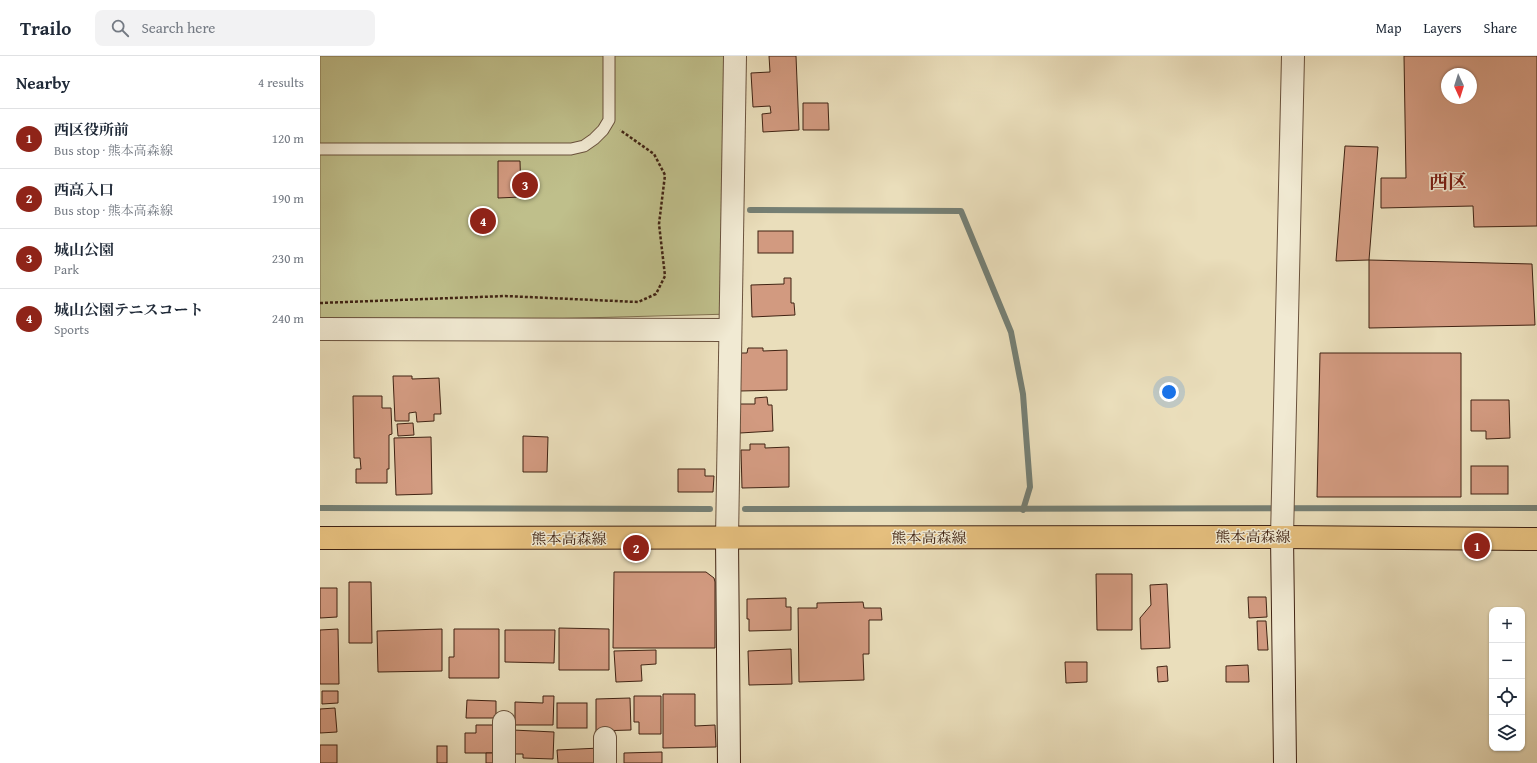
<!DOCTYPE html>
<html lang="en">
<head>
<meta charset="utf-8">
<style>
  body { margin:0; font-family:"Gentium Book Plus","Noto Serif JP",serif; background:#f2f2f3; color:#1f2937 }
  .controls { position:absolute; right:12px; bottom:12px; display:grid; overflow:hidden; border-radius:8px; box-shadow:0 1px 3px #0004 }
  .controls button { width:36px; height:36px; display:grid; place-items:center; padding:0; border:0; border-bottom:1px solid #e0e1e3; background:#fff; color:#1f2937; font:20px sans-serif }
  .compass { position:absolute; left:1121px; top:12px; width:36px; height:36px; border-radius:50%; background:#fff; box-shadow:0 1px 3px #0004; rotate:176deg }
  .you { position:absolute; left:849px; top:336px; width:14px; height:14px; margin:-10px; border:3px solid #fff; border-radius:50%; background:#1a73e8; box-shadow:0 0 0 6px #1a73e833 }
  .badge { display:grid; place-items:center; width:26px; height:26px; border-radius:50%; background:#8f2418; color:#fff; font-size:13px; font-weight:700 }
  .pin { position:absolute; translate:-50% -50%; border:2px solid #fff; box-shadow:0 1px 4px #0006 }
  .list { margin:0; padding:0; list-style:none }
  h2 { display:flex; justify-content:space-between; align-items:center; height:52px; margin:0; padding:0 16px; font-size:17px }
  h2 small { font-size:13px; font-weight:400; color:#747a83 }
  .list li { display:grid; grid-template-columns:26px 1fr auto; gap:12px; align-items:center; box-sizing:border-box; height:60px; padding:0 16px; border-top:1px solid #e0e1e3 }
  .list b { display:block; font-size:15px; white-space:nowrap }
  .list p { margin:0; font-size:13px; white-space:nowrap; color:#747a83 }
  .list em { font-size:13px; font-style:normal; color:#747a83 }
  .icon { flex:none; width:22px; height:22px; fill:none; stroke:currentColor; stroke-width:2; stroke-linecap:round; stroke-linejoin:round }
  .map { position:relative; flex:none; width:1217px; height:707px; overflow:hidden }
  header { display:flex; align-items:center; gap:24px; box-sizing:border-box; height:56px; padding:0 20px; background:#fff; border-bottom:1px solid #e0e1e3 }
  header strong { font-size:19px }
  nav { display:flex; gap:22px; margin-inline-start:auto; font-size:14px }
  .search { width:280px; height:36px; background:#f2f2f3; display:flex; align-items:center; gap:10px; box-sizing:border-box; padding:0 14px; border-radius:8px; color:#747a83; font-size:15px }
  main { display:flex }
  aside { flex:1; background:#fff }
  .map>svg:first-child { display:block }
  .green { fill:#bfbf8b; stroke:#80714f }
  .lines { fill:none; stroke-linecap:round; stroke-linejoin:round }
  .stream { stroke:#757f74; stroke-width:6 }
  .building { fill:#d29a80; stroke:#402313; fill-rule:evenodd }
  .lane-casing { stroke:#6a523d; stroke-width:13 }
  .street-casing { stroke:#6a523d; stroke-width:24 }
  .secondary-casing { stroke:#402313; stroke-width:24 }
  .primary-casing { stroke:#402313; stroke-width:24 }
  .path { stroke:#402313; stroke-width:2.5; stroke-dasharray:3 2; stroke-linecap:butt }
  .lane { stroke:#f1ead3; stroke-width:11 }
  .street { stroke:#f1ead3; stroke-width:22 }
  .secondary { stroke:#f1ead3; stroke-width:22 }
  .primary { stroke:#e5bf7e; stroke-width:22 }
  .labels { text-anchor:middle; stroke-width:3; stroke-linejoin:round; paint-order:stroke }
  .street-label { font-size:15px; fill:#402313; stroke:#f1ead3 }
  .district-label { font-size:19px; font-weight:bold; fill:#7a1f14; stroke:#f1ead3 }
</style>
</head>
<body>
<header>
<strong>Trailo</strong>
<div class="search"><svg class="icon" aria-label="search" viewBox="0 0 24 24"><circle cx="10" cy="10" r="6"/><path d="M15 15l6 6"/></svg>Search here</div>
<nav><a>Map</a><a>Layers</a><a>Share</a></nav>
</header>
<main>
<aside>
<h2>Nearby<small>4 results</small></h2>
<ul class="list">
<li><span class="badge">1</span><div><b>西区役所前</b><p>Bus stop · 熊本高森線</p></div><em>120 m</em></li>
<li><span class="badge">2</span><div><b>西高入口</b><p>Bus stop · 熊本高森線</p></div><em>190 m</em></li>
<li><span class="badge">3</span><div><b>城山公園</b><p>Park</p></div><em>230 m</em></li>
<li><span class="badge">4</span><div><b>城山公園テニスコート</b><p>Sports</p></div><em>240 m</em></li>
</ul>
</aside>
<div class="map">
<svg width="1217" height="707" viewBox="0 0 1217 707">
  <rect width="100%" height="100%" fill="#eadebb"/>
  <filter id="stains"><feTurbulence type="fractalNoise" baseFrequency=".005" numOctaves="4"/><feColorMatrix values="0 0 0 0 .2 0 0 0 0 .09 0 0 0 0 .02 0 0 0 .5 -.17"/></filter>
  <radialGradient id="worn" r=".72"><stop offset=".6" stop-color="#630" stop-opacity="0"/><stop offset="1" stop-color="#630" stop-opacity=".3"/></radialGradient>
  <path class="green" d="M0 0H410L411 258 0 269Z"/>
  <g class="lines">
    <g class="stream">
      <path d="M430 154 641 155 691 276 703 338 710 431 703 454"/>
      <path d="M0 452 390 453"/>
      <path d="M425 453 1217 452"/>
    </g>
  </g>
  <g class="building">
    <path d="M449 0H476L479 74 443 76 442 58 451 57 450 50 433 51 431 17 450 16Z"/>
    <path d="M1084 0H1217V170L1154 171 1153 150 1061 152V122H1086ZM1127 18H1151V42H1127Z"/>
    <path d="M483 47H508L509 74H483Z"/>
    <path d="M1025 90 1058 91 1049 204 1016 205Z"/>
    <path d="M178 105H200L201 141 178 142Z"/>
    <rect x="438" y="175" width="35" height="22"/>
    <path d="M1049 204 1212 208 1215 269 1049 272Z"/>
    <path d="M464 222H471V247H474L475 259 432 261 431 229 464 228Z"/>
    <path d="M428 292H443V295L467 294V334L420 335 419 297H427Z"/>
    <path d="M1000 297H1141V441H997Z"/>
    <path d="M73 320H92V323L119 322 121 358H114V365L97 366 96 356 89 357V365H75Z"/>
    <path d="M33 340H62V352H71L72 378 69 379V413H67V427H36V413H41L40 402H34Z"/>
    <path d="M447 341 448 349H452L453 375 420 377 418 348H435V342Z"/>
    <path d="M1151 344H1189L1190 382 1166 383V375H1151Z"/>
    <path d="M93 367 94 379 78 380 77 368Z"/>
    <path d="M203 380 228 381 227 416H203Z"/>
    <path d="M111 381 112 438 76 439 74 382Z"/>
    <path d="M430 388H445V392L469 391V431L422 432 421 394H430Z"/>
    <rect x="1151" y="410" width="37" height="28"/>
    <path d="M358 413H385V420H394L393 436H358Z"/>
    <path d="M294 516H386L394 522 395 526V592H293Z"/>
    <path d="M776 518H812V574H777Z"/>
    <path d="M29 526H51L52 587H29Z"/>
    <path d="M847 528 850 592 821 593 820 562 831 549 830 529Z"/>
    <path d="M0 532H17V561L0 562Z"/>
    <path d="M928 541H946L947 561 929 562Z"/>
    <path d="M466 542V551H471V574L429 575V563H427V543Z"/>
    <path d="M543 546 544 552H561L562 564H549V598H543L544 624 479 626 478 552H497V547Z"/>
    <path d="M937 565H946L948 594H938Z"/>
    <path d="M239 572 289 573V614H239Z"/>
    <path d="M18 573 19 628H0V574Z"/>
    <path d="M122 573V615L58 616 57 575Z"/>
    <path d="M134 573H179V622H129V601H134Z"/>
    <path d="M185 574H235L234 607 185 606Z"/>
    <path d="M471 593 472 628 429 629 428 595Z"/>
    <path d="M336 594V608L321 609 322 625 296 626 294 595Z"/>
    <path d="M745 606H767V626L746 627Z"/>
    <path d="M928 609 929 626H906V610Z"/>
    <path d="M847 610 848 625 838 626 837 611Z"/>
    <path d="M2 635H18V647L2 648Z"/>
    <path d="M343 638H375V670L395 669 396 691 343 692Z"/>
    <path d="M223 640H234L233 669H195V646L223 647Z"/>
    <path d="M314 640H341V678H319V666H314Z"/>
    <path d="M310 642 311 674 276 675V643Z"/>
    <path d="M147 644 176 645V662H146Z"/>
    <rect x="237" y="647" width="30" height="25"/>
    <path d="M15 652 17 676 0 677V653Z"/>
    <path d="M156 669H182V697H145V677H156Z"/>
    <path d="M193 674 234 676 233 703 203 702V698H192Z"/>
    <rect x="0" y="689" width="17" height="18"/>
    <rect x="117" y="690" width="10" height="17"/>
    <path d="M280 692 281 707H238L237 694Z"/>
    <path d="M342 696V707H304V697Z"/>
    <path d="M166 697H180L181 707H166Z"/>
  </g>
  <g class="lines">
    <defs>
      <path id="lane" d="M0 93H251L264 90 274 83 283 74 289 64V0"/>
      <g id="street">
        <path d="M0 273 410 274"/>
        <path d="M962 481 973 0"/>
        <path d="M407 483 415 0"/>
        <path d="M184 666V707"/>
        <path d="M285 707V682"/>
      </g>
      <g id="secondary">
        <path d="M962 481 965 707"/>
        <path d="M407 483 409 707"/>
      </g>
      <path id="primary" d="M0 482 962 481 1217 483"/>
    </defs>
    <use href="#lane" class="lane-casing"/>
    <use href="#street" class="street-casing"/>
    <use href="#secondary" class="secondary-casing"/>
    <use href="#primary" class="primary-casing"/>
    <path class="path" d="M0 247 185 240 318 246 336 238 345 220 339 168 345 119 334 98 300 74"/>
    <use href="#lane" class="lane"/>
    <use href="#street" class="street"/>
    <use href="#secondary" class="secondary"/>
    <use href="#primary" class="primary"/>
  </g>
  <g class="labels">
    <g class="street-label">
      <text x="933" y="486">熊本高森線</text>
      <text x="609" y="487">熊本高森線</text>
      <text x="249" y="488">熊本高森線</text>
    </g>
    <g class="district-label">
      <text x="1128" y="132">西区</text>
    </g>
  </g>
  <rect width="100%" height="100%" filter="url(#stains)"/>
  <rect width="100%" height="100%" fill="url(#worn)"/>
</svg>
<div class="controls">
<button>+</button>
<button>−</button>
<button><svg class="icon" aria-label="locate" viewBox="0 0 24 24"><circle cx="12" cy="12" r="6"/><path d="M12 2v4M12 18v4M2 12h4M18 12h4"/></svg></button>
<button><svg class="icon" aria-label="layers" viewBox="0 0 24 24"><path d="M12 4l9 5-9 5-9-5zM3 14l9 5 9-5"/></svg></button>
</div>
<svg class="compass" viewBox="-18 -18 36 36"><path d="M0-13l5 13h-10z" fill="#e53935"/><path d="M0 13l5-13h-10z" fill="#747a83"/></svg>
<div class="you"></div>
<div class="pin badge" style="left:1157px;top:490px">1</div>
<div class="pin badge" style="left:316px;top:492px">2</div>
<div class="pin badge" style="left:205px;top:129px">3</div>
<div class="pin badge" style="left:163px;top:165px">4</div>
</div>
</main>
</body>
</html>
